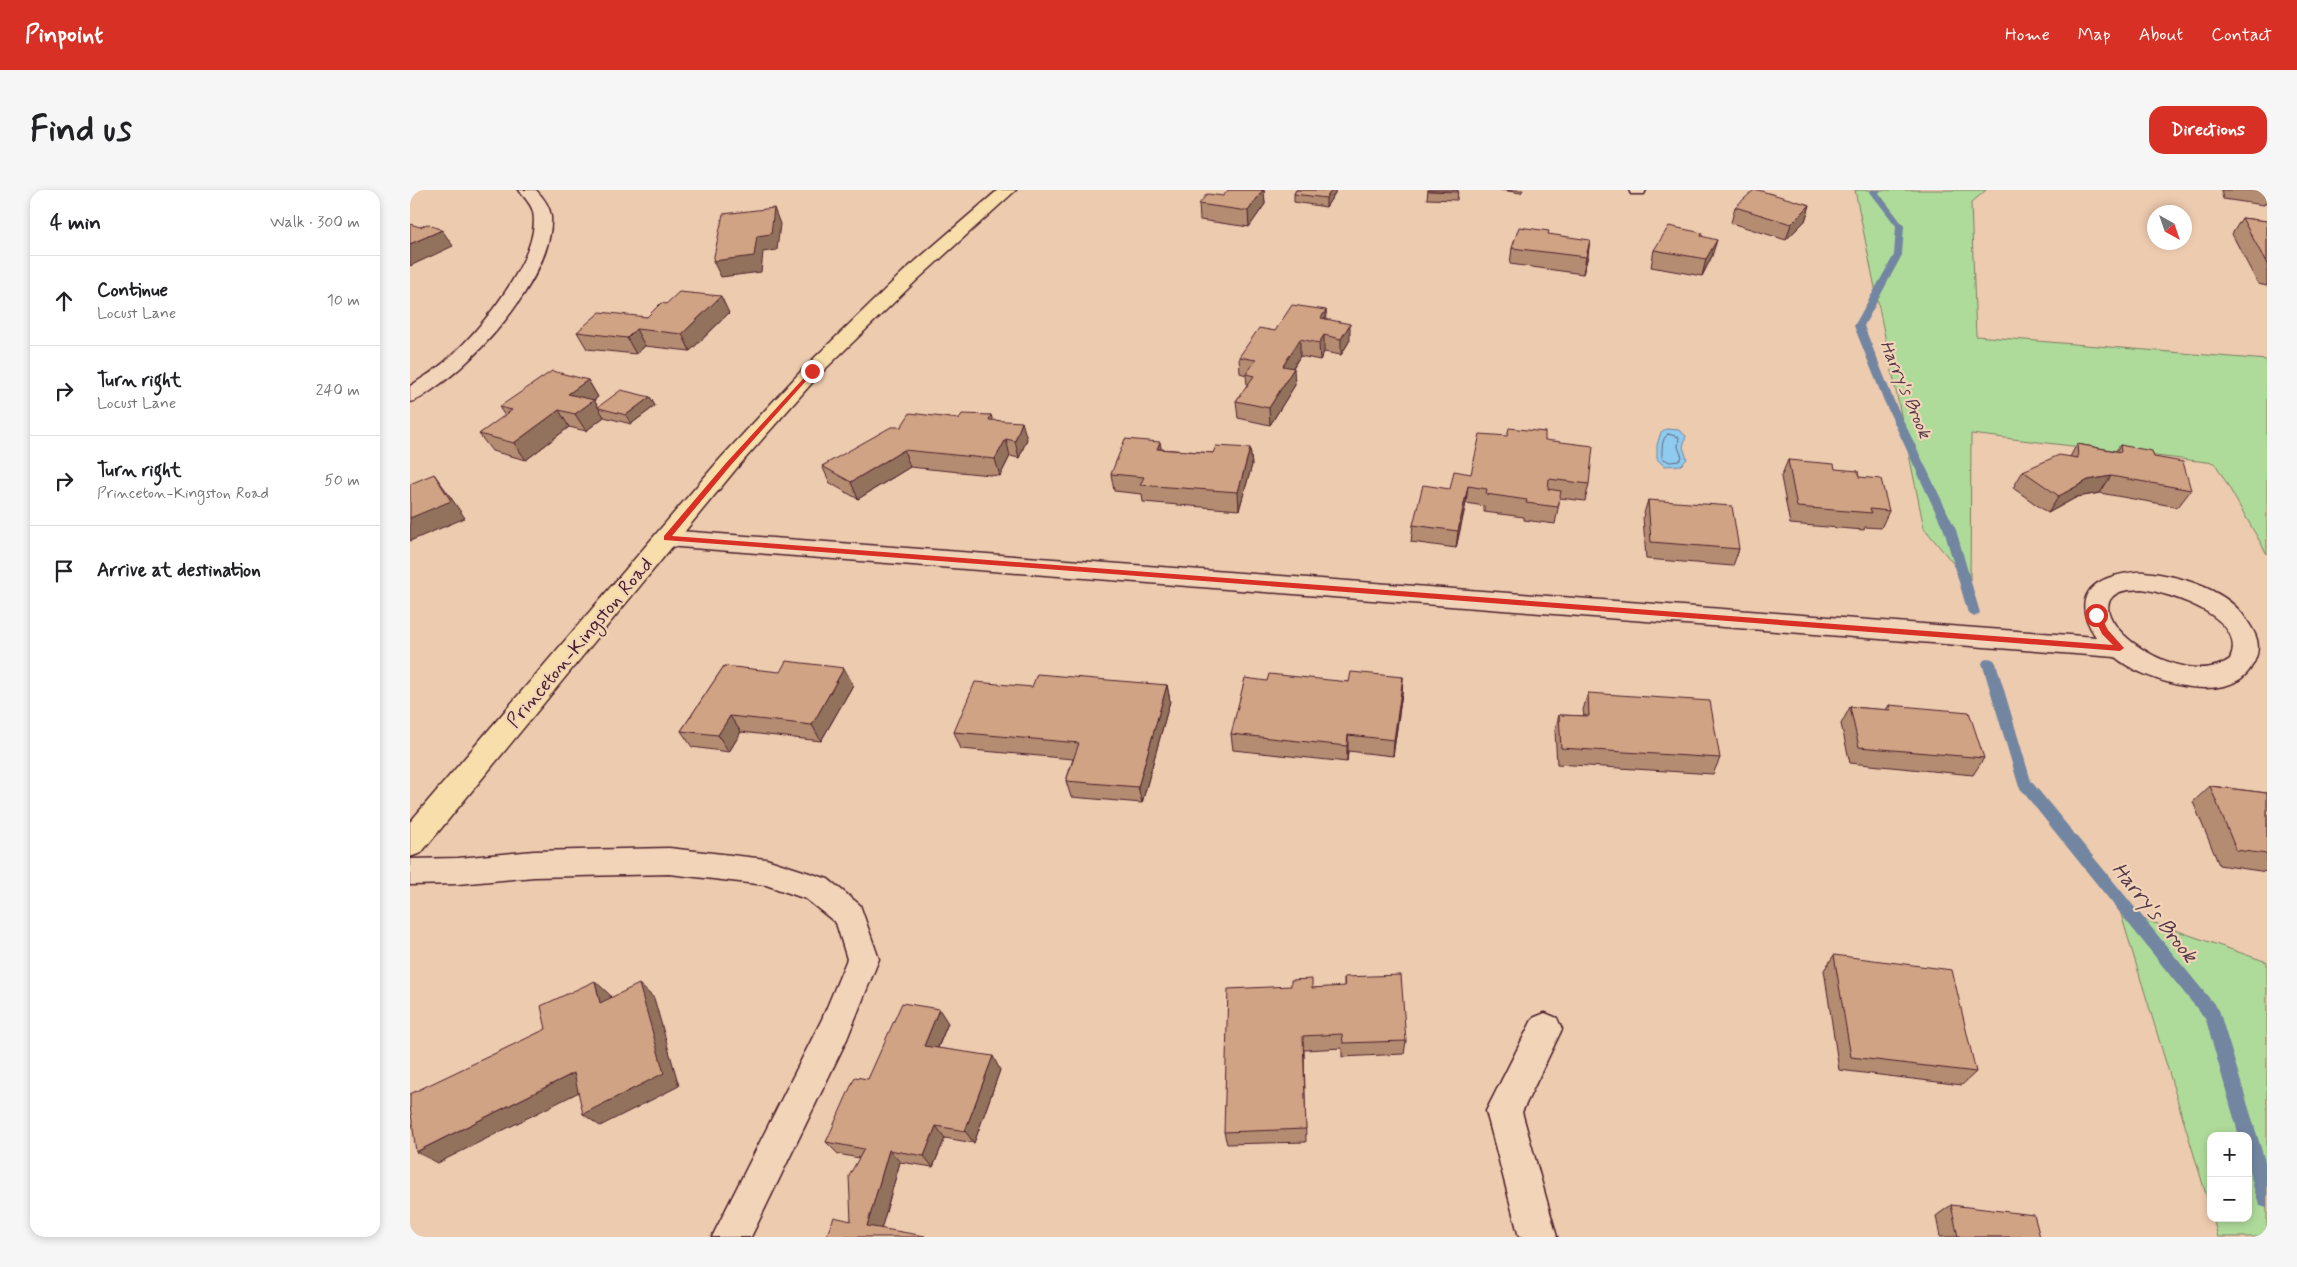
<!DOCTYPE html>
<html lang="en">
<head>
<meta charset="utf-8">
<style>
  body { margin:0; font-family:Mynerve,sans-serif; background:#f6f6f6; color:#202124 }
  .controls { position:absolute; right:15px; bottom:15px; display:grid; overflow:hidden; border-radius:10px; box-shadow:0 2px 8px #0003 }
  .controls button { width:45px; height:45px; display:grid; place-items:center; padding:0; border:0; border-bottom:1px solid #e0e0e0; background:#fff; color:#202124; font:25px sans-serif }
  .compass { position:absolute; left:1737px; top:15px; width:45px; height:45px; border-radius:50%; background:#fff; box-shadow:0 2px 8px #0003; rotate:140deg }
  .stop { position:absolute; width:15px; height:15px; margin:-11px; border:4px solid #d93025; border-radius:50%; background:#fff }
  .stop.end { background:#d93025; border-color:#fff; box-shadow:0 1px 5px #0008 }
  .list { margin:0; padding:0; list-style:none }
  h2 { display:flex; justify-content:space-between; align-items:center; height:65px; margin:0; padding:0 20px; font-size:21px }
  h2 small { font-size:16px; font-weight:400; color:#757577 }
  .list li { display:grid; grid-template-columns:32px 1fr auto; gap:15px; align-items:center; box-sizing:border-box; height:90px; padding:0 20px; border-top:1px solid #e0e0e0 }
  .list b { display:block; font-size:19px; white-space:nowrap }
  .list p { margin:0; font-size:16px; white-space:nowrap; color:#757577 }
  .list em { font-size:16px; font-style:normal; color:#757577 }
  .icon { flex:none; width:28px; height:28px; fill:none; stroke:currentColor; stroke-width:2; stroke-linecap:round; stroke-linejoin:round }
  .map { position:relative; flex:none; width:1857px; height:1047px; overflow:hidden; border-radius:15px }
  header { display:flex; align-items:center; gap:30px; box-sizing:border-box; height:70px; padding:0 25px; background:#d93025; color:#fff }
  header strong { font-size:24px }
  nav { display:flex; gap:28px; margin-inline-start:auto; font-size:18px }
  .intro { display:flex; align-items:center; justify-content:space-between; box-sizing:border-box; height:120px; padding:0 30px }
  h1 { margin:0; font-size:35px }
  .button { padding:12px 22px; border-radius:15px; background:#d93025; color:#fff; font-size:18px; font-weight:700 }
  main { display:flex; gap:30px; padding:0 30px }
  aside { flex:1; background:#fff; border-radius:15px; box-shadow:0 2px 8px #0003 }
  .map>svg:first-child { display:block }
  .green { fill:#aedb9a; stroke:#7c7d62 }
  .water { fill:#8ecbef; stroke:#7386a1 }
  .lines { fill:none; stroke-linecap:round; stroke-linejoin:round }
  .shore { stroke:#656479; stroke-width:1 }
  .stream { fill:#7386a1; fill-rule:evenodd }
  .minor-casing { stroke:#4a1f2b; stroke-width:3 }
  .major-casing { stroke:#4a1f2b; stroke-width:3 }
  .minor { fill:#f2d4b8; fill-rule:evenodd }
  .major { fill:#f8deab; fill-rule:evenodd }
  .wall { fill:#b48c72; stroke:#4a1f2b }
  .shaded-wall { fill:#92725d; stroke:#4a1f2b }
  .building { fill:#d1a385; stroke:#4a1f2b }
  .route { fill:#d93025 }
  .labels { text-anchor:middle; stroke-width:4.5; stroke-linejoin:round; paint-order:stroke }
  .far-water-label { font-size:18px; font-style:italic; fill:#543948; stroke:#f2d4b8 }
  .street-label { font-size:20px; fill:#4a1f2b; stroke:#f2d4b8 }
  .water-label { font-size:21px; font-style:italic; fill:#543948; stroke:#f2d4b8 }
</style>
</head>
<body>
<header>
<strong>Pinpoint</strong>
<nav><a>Home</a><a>Map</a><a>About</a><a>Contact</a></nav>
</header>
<div class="intro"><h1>Find us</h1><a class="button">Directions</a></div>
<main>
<aside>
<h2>4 min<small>Walk · 300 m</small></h2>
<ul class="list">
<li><svg class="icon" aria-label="ahead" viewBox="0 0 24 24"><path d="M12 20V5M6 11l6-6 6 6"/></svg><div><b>Continue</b><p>Locust Lane</p></div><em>10 m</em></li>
<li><svg class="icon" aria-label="right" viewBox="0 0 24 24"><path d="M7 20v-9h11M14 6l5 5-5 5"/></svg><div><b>Turn right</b><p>Locust Lane</p></div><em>240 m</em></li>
<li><svg class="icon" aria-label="right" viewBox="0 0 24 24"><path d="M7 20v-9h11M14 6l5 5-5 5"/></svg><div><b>Turn right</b><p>Princeton-Kingston Road</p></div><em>50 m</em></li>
<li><svg class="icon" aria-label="arrive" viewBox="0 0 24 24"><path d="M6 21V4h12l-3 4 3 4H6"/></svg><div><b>Arrive at destination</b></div></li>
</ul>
</aside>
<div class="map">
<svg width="1857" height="1047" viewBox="0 0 1857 1047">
  <rect width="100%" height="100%" fill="#edcbaf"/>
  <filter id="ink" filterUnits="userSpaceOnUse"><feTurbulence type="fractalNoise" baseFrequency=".02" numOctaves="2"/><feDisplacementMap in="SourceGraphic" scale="10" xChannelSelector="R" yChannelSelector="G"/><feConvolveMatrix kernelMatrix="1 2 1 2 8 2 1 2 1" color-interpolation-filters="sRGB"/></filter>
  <g filter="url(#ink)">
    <g class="green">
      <path d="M1445 0H1576L1561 13 1566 146 1857 170V364L1805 273 1561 244 1560 394 1514 338Z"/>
      <path d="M1710 721 1857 772V1047H1808L1803 1028H1838V946H1801V1021Z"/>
    </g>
    <path class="water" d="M1256 239 1269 240 1276 246 1273 257 1277 269 1271 275 1254 276 1247 269V255L1251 242Z"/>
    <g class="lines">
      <path class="shore" d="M1258 244 1269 247 1268 257 1272 267 1269 271 1260 272 1252 268C1252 260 1251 249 1258 244Z"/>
      <g class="stream">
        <path d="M1461 0H1471L1469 3 1494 36 1492 65 1454 136 1484 211 1546 340 1570 423 1564 427 1558 423 1534 340 1474 211 1444 136 1484 65 1486 36 1460 2Z"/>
        <path d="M1579 468 1584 470 1586 473 1621 591 1809 820 1857 978V1018L1850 1016C1840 991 1838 972 1838 946H1829L1796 830 1609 597 1572 473 1574 470Z"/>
      </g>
      <defs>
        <g id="minor">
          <path d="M109 0H126C133 7 140 16 141 27 144 83 71 167 26 197 18 203 10 210 0 212V196C14 187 28 179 40 167 70 140 132 65 123 22 121 13 114 8 109 0Z"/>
          <path d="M1219 0H1236L1234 4H1221Z"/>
          <path d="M256 340 1686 447C1667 419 1670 396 1704 386 1713 384 1725 381 1734 382 1766 385 1813 398 1833 425 1846 443 1854 455 1842 476 1819 518 1733 491 1705 467L256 356 248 354 244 348 248 342ZM1732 399C1759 403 1839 427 1820 469 1773 504 1669 428 1706 404 1713 399 1724 400 1732 399Z"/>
          <path d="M259 658 356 669 418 689 450 715 469 769 437 849 341 1047H302L412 829 437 769 426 733 396 709 356 695 259 684 124 687 48 694 0 695V669L48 668 124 661Z"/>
          <path d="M1135 823 1147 828 1152 839 1112 922 1147 1047H1109L1076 921 1123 828Z"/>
        </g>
        <path id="major" d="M588 0H606L507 90 409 185 326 279 11 663 0 667V632L310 269 395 177 493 82Z"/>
      </defs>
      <use href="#minor" class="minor-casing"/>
      <use href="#major" class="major-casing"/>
      <use href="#minor" class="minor"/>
      <use href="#major" class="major"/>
    </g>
    <g class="wall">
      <path d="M818 0H854L855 14 839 37 790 30 789 14 813 6Z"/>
      <path d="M886 0H925V3L916 17 884 12V4Z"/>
      <path d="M1018 0H1048L1047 10 1017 9Z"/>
      <path d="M1091 0H1113L1111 3Z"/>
      <path d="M1811 0H1857V10L1854 15 1813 9Z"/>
      <path d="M1400 15 1395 31 1376 50 1321 33 1325 17Z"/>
      <path d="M1832 28 1857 31V96L1848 94 1822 44Z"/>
      <path d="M1292 43V46L1302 66 1292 86 1241 77 1244 60Z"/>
      <path d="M1138 45 1178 66 1173 84 1100 74 1102 58Z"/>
      <path d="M916 120V129L940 150 931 165 914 162 910 170 890 166 883 178 885 195 860 235 828 228 826 211 837 195 836 185 830 183 829 167 865 141Z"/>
      <path d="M319 123 280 161 235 156 226 164 177 159 167 142 237 127Z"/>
      <path d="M178 190 188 207 184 210 188 217 240 207 245 216 221 234 194 227 176 241 159 237 116 270 82 261 69 244 95 226 89 217Z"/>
      <path d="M581 225 583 231 617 249 609 268 600 266 590 286 500 277 448 309 420 293 412 276 491 237Z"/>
      <path d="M1135 250 1179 294 1175 311 1150 308 1145 334 1114 330V327L1074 322V316L1056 313 1046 358 1001 352 1003 335 1040 299 1061 284Z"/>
      <path d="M1667 254 1706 261 1710 255 1744 267 1781 300 1768 317 1690 303 1667 307 1638 323 1603 298 1613 281 1660 267Z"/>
      <path d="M840 258 842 275 829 320 733 312 732 304 704 301 701 284 751 259 803 263Z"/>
      <path d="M1378 270 1425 279 1449 287 1479 321 1471 338 1455 337 1454 340 1380 334 1371 287Z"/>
      <path d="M1238 310 1329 359 1323 376 1236 369 1233 327Z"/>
      <path d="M314 476 443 495 411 551 331 542 319 562 282 557 271 541Z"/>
      <path d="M993 487 992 503 983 566 938 561 937 572 823 560 821 544 857 491 939 492Z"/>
      <path d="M757 495 760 511 732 613 661 607 656 591 663 569 551 559 544 542 622 497Z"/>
      <path d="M1178 503 1310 568 1303 584 1147 574 1145 541 1149 525 1174 526 1173 520Z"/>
      <path d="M1479 515 1574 568 1563 585 1440 573 1431 534 1440 517 1476 520Z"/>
      <path d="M1800 596 1857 603V682L1809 675 1783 612Z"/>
      <path d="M1424 765 1566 882 1552 895 1429 880 1414 780Z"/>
      <path d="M934 787 996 851 994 864 932 867V858L894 860 896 952 817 954 814 942 903 798 934 797Z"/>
      <path d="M538 833 528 858 590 880 564 953 535 948 523 977 490 972 471 1039 416 1047 441 1031 449 968 428 964 416 952 458 889Z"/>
      <path d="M1541 1015 1630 1047H1530L1526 1026Z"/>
    </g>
    <g class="shaded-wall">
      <path d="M853 0H854L855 14 839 37 838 21Z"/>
      <path d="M922 0H925V3L916 17V8Z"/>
      <path d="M1400 15 1395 31 1376 50 1381 34Z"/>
      <path d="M364 18 370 34 367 60 353 62 351 82 311 87 303 71 347 46Z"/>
      <path d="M32 40 43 56 0 76V54Z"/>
      <path d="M1180 50 1178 66 1173 84 1176 67Z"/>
      <path d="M1307 50 1302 66 1292 86 1296 69Z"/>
      <path d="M311 106 319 123 280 161 272 144Z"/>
      <path d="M916 120V137L911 128Z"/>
      <path d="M940 134V150L931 165V149Z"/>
      <path d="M226 139 235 156 226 164 217 148Z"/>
      <path d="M914 145V162L910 170 909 153Z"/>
      <path d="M890 149V166L873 193V176Z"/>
      <path d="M884 178 885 195 860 235 859 218Z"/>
      <path d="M178 190 188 207 169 221 158 204Z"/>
      <path d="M240 207 245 216 221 234 216 225Z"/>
      <path d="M184 210 194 227 176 241 165 224Z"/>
      <path d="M149 220 159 237 116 270 104 253Z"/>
      <path d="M612 232 617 249 609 268 605 251Z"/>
      <path d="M596 249 600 266 590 286 585 269Z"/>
      <path d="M750 252 753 269 747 259Z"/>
      <path d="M840 258 842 275 829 320 828 302Z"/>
      <path d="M494 260 500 277 448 309 441 292Z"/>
      <path d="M24 284 37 302 55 328 0 351V328Z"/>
      <path d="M1701 286 1690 303 1667 307 1638 323 1649 306 1678 290Z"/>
      <path d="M1058 296 1056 313 1046 358 1048 341Z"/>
      <path d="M434 478 443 495 411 551 402 535Z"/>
      <path d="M993 487 992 503 983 566 984 550Z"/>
      <path d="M757 495 760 511 732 613 728 597Z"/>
      <path d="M320 526 331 542 319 562 308 545Z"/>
      <path d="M938 545V561L937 572V556Z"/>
      <path d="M185 791 200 805 206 827 190 813Z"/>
      <path d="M229 794 244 808 269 896 190 936 173 924Z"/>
      <path d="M529 819 538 833 523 869 514 856Z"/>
      <path d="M583 866 590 880 564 953 555 941Z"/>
      <path d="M164 883 181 896 28 973 6 962Z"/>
      <path d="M526 936 535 948 523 977 514 966Z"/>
      <path d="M479 960 490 972 469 1047 457 1036Z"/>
    </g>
    <g class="building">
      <path d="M818 0H853L838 21 789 14 797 4 813 6Z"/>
      <path d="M886 0H922L916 8 884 4Z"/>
      <path d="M1018 0H1048V2L1018 1Z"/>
      <path d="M1344 0H1348L1400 15 1381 34 1325 17Z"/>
      <path d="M364 18 361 44 347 46 344 66 303 71 313 24Z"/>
      <path d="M1832 28 1857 31V74Z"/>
      <path d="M0 34 10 37 17 34 32 40 0 54Z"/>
      <path d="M1259 36 1292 43 1291 46 1307 50 1296 69 1244 60Z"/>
      <path d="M1109 37 1139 41 1138 44 1180 50 1176 67 1102 58Z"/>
      <path d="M269 102 311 106 272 144 226 139 217 148 167 142 190 122 237 127 251 113 256 114Z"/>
      <path d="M882 115 916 120 911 128 940 134 931 149 914 145 909 153 890 149 873 176 884 178 859 218 826 211 844 186 836 184 846 170 829 167 849 138 865 141Z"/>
      <path d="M142 181 178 190 158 204 184 210 165 224 149 220 104 253 69 244 102 220 89 217Z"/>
      <path d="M211 200 240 207 216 225 189 218 188 217Z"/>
      <path d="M500 223 549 229 552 224 581 225 579 230 612 232 605 251 596 249 585 269 494 260 441 292 412 276 481 237H491Z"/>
      <path d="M1099 238 1135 242V250L1183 256 1179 294 1139 289 1138 299 1151 301 1148 317 1116 313 1117 310 1076 304 1077 299 1058 296 1048 341 1003 335 1013 295 1040 299 1044 281 1061 284 1070 244 1097 246Z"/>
      <path d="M715 249 750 252 747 259 803 263 806 256 840 258 828 302 730 295 734 287 701 284Z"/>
      <path d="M1667 254 1711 262 1710 255 1742 261 1744 267 1773 272 1781 300 1701 286 1678 290 1649 306 1613 281 1649 265 1668 268Z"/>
      <path d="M1378 270 1424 274 1425 279 1448 281 1449 287 1471 289 1479 321 1460 319 1462 323 1387 317Z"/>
      <path d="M24 284 41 311 0 328V294Z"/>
      <path d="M1238 310 1322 316 1329 359 1241 352Z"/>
      <path d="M376 471 434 478 402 535 320 526 308 545 271 541 314 476 370 482Z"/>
      <path d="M941 482 993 487 984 550 938 545 937 556 821 544 835 488 857 491 859 484 939 492Z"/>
      <path d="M627 484 757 495 728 597 656 591 669 553 544 542 565 492 622 497Z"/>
      <path d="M1178 503 1300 511 1310 568 1151 558 1149 525 1179 526Z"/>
      <path d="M1479 515 1559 522 1574 568 1449 557 1440 517 1481 520Z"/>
      <path d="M1800 596 1857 603V664L1826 660Z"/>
      <path d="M1424 765 1542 780 1566 882 1441 867Z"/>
      <path d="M991 785 996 851 933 853 932 844 893 846 896 939 814 942 818 799 881 796V790L902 789V798L935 796 934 787Z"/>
      <path d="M185 791 190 813 229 794 254 883 173 924 164 883 6 962 0 916V904L136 839 131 816Z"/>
      <path d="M492 813 529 819 514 856 583 866 555 941 526 936 514 966 479 960 457 1036 515 1046V1047H416L424 1027 441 1031 439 986 454 959 416 952 445 887 458 889Z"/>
      <path d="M1541 1015 1624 1025 1630 1047H1548Z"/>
    </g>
  </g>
  <path class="route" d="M402 179 404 182 321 275 262 346 1703 455 1692 444 1683 425 1686 423H1689L1698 440 1714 458 1710 461 254 350V346L316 273Z"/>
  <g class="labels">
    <g class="far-water-label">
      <text transform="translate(1496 199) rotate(67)" y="6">Harry's Brook</text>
    </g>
    <g class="street-label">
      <text transform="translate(169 452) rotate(-50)" y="7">Princeton-Kingston Road</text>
    </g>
    <g class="water-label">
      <text transform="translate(1745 722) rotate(51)" y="7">Harry's Brook</text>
    </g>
  </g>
</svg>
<div class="controls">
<button>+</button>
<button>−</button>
</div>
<svg class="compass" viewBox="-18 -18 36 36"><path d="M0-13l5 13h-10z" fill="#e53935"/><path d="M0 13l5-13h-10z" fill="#757577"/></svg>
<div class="stop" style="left:1686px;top:425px"></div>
<div class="stop end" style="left:402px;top:181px"></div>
</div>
</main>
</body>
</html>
